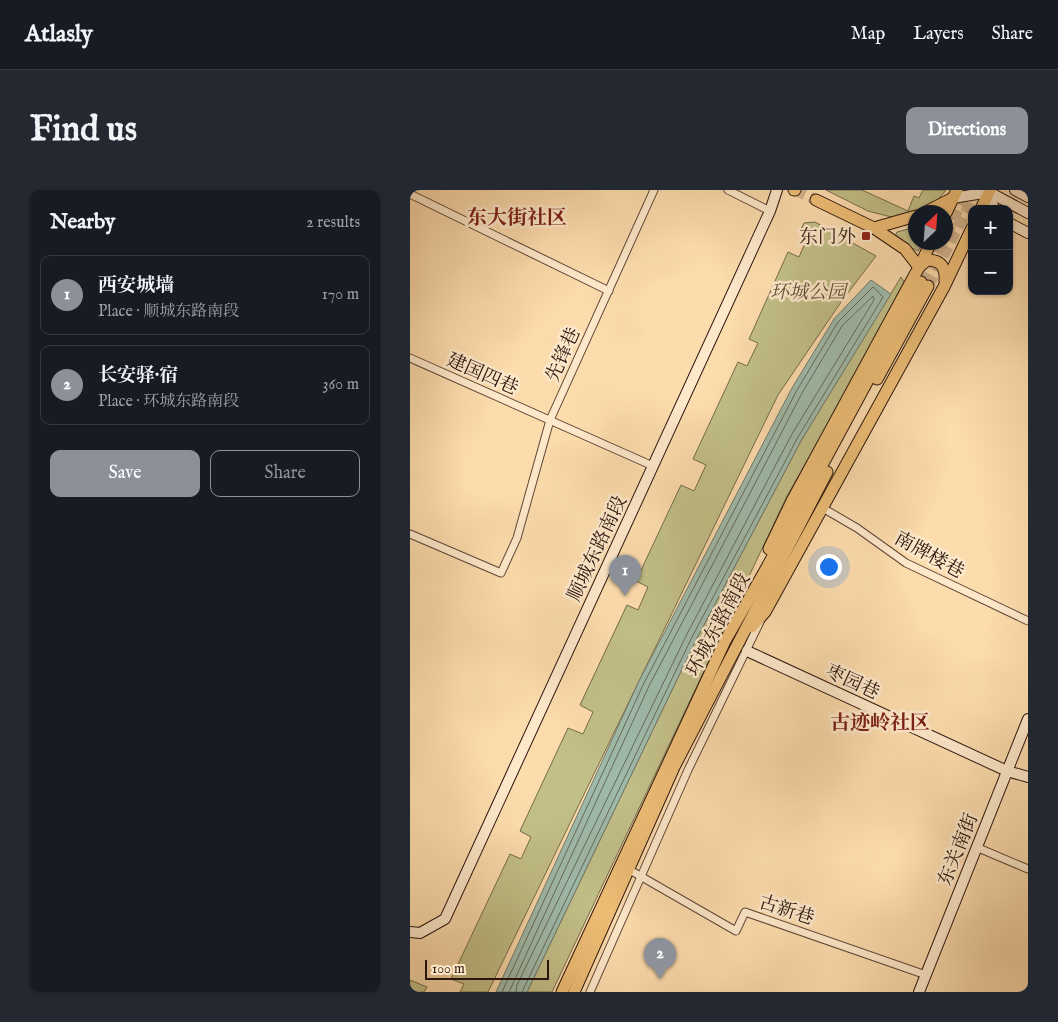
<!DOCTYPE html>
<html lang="en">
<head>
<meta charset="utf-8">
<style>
  body { margin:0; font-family:"IM FELL English","Noto Serif SC",serif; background:#242831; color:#f1f3f6 }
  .controls { position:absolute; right:15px; top:15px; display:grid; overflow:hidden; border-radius:10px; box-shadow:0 1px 4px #0004 }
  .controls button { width:45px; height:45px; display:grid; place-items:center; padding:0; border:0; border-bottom:1px solid #363941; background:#171b24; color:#f1f3f6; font:25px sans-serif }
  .compass { position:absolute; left:498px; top:15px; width:45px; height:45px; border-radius:50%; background:#171b24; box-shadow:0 1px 4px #0004; rotate:25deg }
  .scale { position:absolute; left:15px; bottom:12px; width:124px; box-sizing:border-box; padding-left:5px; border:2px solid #2b150d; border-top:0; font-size:14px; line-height:18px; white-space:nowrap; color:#2b150d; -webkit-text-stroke:4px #fde8ca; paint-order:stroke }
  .you { position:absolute; left:418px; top:376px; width:18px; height:18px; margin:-12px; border:4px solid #fff; border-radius:50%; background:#1a73e8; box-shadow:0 0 0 8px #1a73e833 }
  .badge { display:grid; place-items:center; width:32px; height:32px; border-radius:50%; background:#8c9099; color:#fff; font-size:16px; font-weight:700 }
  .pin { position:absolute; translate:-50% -41px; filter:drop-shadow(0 1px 2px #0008) }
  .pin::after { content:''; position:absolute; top:26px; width:18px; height:15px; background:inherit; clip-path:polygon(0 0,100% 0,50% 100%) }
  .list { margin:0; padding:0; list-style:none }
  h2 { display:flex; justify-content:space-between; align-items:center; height:65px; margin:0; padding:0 20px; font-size:21px }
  h2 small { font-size:16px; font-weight:400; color:#9ea1a6 }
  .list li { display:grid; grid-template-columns:32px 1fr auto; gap:15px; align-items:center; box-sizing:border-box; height:80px; margin:0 10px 10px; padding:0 10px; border:1px solid #363941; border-radius:10px }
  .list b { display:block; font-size:19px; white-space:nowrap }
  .list p { margin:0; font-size:16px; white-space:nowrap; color:#9ea1a6 }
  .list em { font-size:16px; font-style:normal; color:#9ea1a6 }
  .actions { display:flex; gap:10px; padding:15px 20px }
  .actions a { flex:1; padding:11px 0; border:1px solid #8c9099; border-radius:10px; text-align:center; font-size:18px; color:#8c9099 }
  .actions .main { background:#8c9099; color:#fff }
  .map { position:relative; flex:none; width:618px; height:802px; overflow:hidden; border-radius:10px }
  header { display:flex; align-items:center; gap:30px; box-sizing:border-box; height:70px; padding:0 25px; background:#171b24; border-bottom:1px solid #363941 }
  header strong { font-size:24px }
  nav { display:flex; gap:28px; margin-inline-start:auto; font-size:18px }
  .intro { display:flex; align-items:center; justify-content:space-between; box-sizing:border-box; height:120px; padding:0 30px }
  h1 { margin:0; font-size:35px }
  .button { padding:12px 22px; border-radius:10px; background:#8c9099; color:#fff; font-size:18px; font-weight:700 }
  main { display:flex; gap:30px; padding:0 30px }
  aside { flex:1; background:#171b24; border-radius:10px; box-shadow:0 1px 4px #0004 }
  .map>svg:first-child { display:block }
  .green { fill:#c2bf88; stroke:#766a4a }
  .water { fill:#9fbbab; stroke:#71796c }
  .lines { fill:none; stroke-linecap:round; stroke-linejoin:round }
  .shore { stroke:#65685c; stroke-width:1 }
  .primary-tunnel { stroke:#d2b38d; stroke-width:11; stroke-dasharray:11 5.5; stroke-linecap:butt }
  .street-casing { stroke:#5f4635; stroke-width:9 }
  .secondary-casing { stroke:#2b150d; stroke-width:12 }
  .primary-casing { stroke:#2b150d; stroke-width:13 }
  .street { stroke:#fde8ca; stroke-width:7 }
  .secondary { stroke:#fde8ca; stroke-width:10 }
  .primary { stroke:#eebe76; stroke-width:11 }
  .poi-dot { fill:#8f2418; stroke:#fde8ca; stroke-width:2 }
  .labels { text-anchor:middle; stroke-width:5; stroke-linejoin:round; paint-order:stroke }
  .poi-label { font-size:19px; fill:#2b150d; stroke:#fde8ca; text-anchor:end }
  .park-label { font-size:19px; font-style:italic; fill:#605038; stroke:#fde8ca }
  .street-label { font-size:19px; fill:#2b150d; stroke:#fde8ca }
  .neighbourhood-label { font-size:20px; font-weight:bold; fill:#7a1f14; stroke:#fde8ca }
</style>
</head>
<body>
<header>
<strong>Atlasly</strong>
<nav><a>Map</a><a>Layers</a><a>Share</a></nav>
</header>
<div class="intro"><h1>Find us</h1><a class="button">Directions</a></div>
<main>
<aside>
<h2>Nearby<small>2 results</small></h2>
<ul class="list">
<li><span class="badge">1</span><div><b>西安城墙</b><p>Place · 顺城东路南段</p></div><em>170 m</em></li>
<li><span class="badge">2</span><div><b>长安驿·宿</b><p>Place · 环城东路南段</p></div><em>360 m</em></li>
</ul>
<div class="actions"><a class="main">Save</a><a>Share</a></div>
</aside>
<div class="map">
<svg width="618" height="802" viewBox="0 0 618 802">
  <rect width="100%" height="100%" fill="#fcdbad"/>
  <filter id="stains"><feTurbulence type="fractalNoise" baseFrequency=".004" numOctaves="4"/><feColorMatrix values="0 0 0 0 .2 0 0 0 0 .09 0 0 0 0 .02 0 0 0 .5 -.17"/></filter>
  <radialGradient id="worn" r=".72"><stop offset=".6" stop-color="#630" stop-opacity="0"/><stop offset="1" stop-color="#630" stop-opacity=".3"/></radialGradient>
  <g class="green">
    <path d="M416 0H452L498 21 504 6 509 8 513 0H536L526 12 489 29 458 21Z"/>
    <path d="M405 32 466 66 431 112 368 205 78 802H50L54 794 41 789 100 664 111 669 121 647 110 641 158 538 173 544 183 522 170 515 217 415 228 420 238 397 226 391 271 295 284 301 296 275 283 269 328 172 337 176 348 153 339 149 378 62 389 67 399 44 391 39 394 33Z"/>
    <path d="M505 37 506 52 513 53 508 61 484 49 487 42Z"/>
    <path d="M491 87 497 97 377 306 142 802H117L286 450 392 249Z"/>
    <path d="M0 790 17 797 14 802H0Z"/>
  </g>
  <path class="water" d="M461 90 481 104 392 249 286 450 117 802H86L229 491 382 198 424 129Z"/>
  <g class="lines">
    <g class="shore">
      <path d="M92 802 234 493 387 200 428 132 463 97 473 107 388 247 282 447 112 802"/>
      <path d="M99 802 239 496 362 261 392 203 432 136 463 106 464 110 382 244 277 444 107 795 106 802"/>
    </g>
    <g class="primary-tunnel">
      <path d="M385 0 406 10"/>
      <path d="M536 45 557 0"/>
      <path d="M511 92 532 52"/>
      <path d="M518 96 567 0"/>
    </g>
    <defs>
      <g id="street">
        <path d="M318 0 360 21"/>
        <path d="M0 4 199 101"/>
        <path d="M0 168 243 276"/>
        <path d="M411 317 447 338 496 373 618 431"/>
        <path d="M0 344 91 383 107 348 140 230 244 0"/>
        <path d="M566 657 618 679"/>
        <path d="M218 679 326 741 335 722 516 785"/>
        <path d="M180 802 278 580 350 432"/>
      </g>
      <g id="secondary">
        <path d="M605 0 618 7"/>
        <path d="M579 2 584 19"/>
        <path d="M543 8 579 2 618 23"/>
        <path d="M599 33 618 43"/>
        <path d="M337 461 597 581 618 587"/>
        <path d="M0 742 10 743 35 729 360 21 367 0"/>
        <path d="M509 802 618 529"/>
      </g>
      <g id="primary">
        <path d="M384 0H385"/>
        <path d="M571 19 580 0"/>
        <path d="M516 22 543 8"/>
        <path d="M536 23 547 0"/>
        <path d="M464 38 506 26"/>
        <path d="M510 76 521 52"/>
        <path d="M509 77 517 70C532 70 536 78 535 92"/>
        <path d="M467 189 518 96"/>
        <path d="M359 359 383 309 509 77 495 59 464 38 406 10"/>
        <path d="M342 437 355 422 535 95 562 38"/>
        <path d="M152 802 315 451 356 379 511 92"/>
        <path d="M164 802 264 577 417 282"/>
      </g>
    </defs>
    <use href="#street" class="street-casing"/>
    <use href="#secondary" class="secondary-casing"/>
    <use href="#primary" class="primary-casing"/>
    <use href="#street" class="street"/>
    <use href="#secondary" class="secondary"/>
    <use href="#primary" class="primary"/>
  </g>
  <rect class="poi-dot" x="451" y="41" width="10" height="10" rx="2.5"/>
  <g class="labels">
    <g class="poi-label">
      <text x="446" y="53">东门外</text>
    </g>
    <g class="park-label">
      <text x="398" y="108">环城公园</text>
    </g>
    <g class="street-label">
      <text transform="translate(152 164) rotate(-66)" y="7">先锋巷</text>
      <text transform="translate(73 183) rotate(24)" y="7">建国四巷</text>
      <text transform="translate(186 358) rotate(-65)" y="7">顺城东路南段</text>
      <text transform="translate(520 364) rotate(29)" y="7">南牌楼巷</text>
      <text transform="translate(307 434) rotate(-62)" y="7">环城东路南段</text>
      <text transform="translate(443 491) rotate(25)" y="7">枣园巷</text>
      <text transform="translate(547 659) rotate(-68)" y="7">东关南街</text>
      <text transform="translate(377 719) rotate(18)" y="7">古新巷</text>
    </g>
    <g class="neighbourhood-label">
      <text x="107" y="34">东大街社区</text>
      <text x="470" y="539">古迹岭社区</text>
    </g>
  </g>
  <rect width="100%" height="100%" filter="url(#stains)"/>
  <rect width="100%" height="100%" fill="url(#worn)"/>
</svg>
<div class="controls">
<button>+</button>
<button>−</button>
</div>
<svg class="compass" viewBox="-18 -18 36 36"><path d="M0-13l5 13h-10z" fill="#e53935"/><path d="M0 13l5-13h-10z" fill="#9ea1a6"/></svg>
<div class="scale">100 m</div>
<div class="you"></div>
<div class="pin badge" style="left:215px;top:406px">1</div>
<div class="pin badge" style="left:250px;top:789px">2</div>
</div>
</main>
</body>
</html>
